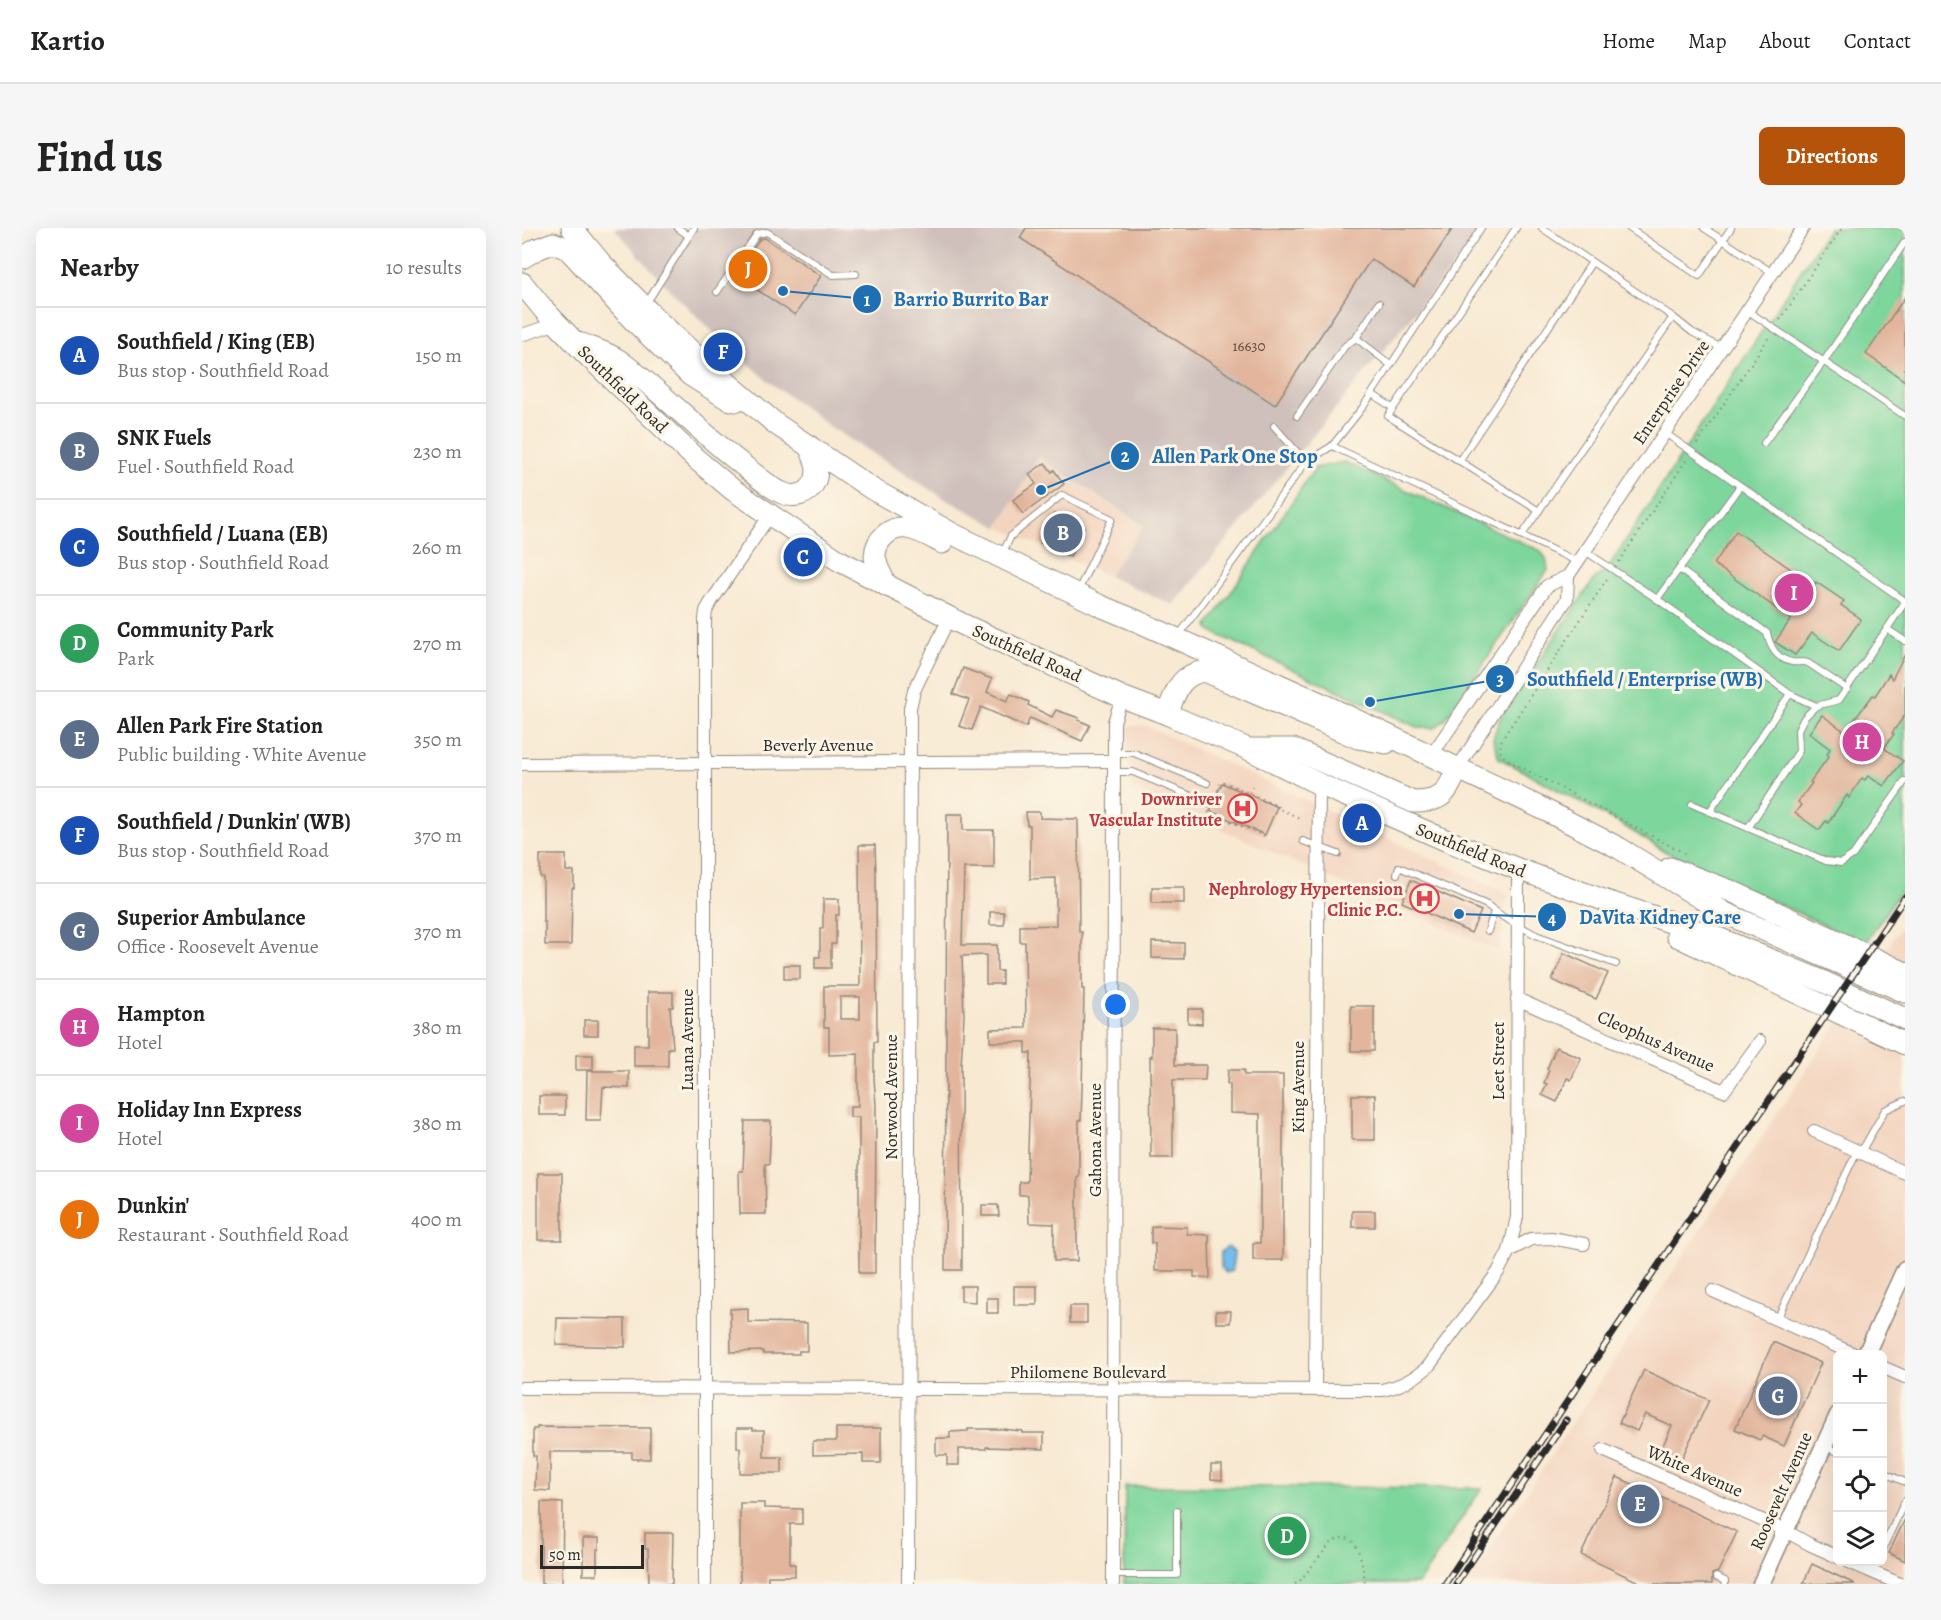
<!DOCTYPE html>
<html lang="en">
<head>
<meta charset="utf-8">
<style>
  body { margin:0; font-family:Alegreya,serif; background:#f6f6f6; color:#222 }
  .controls { position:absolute; right:18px; bottom:18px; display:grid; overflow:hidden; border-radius:9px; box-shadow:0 6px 24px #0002 }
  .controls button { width:54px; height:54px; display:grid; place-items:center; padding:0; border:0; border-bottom:2px solid #e0e0e0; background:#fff; color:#222; font:30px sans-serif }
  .scale { position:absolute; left:18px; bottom:15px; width:104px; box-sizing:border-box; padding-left:6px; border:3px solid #2b2b2b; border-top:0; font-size:16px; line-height:21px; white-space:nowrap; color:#2b2b2b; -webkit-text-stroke:4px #fcf5e5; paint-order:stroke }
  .you { position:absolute; left:594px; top:777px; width:21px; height:21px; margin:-15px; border:4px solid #fff; border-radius:50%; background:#1a73e8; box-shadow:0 0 0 9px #1a73e833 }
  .badge { display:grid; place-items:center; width:39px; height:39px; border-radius:50%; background:#b45309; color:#fff; font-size:20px; font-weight:700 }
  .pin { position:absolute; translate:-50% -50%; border:3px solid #fff; box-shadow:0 2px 6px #0006 }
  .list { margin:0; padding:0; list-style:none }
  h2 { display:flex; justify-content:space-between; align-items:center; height:78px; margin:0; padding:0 24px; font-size:26px }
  h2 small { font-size:20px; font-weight:400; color:#767676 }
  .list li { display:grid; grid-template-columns:39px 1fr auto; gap:18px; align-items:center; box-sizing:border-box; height:96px; padding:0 24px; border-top:2px solid #e0e0e0 }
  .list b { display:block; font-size:22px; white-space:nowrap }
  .list p { margin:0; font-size:20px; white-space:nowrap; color:#767676 }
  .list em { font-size:20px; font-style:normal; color:#767676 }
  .icon { flex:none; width:33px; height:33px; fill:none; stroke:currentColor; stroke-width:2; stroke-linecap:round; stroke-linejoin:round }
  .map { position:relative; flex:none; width:1383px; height:1356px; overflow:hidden; border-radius:9px }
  header { display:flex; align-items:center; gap:36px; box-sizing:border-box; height:84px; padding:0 30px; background:#fff; border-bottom:2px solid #e0e0e0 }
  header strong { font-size:28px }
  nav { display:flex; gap:33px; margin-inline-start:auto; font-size:21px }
  .intro { display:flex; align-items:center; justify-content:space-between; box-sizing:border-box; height:144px; padding:0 36px }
  h1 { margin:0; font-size:42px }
  .button { padding:15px 27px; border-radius:9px; background:#b45309; color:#fff; font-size:21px; font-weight:700 }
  main { display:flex; gap:36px; padding:0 36px }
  aside { flex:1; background:#fff; border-radius:9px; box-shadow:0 6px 24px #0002 }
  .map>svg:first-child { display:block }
  .built { fill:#f3d4bf; fill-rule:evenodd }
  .industrial { fill:#cfc0bb }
  .green { fill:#7dd69c; stroke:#548064; stroke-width:1.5 }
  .water { fill:#74bdec; stroke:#50748c; stroke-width:1.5 }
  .building { fill:#e2b59c; fill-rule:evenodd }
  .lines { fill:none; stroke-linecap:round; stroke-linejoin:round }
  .lane-casing { stroke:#928a7e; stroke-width:8 }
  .street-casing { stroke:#928a7e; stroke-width:14 }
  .secondary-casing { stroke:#928a7e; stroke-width:19 }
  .highway-casing { stroke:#928a7e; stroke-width:23 }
  .path { stroke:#928a7e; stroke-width:2; stroke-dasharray:1.5 4.5; stroke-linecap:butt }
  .lane { stroke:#fff; stroke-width:6 }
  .street { stroke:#fff; stroke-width:12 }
  .secondary { stroke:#fff; stroke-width:16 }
  .highway { stroke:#fff; stroke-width:21 }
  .rail-casing { stroke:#2b2b2b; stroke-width:7 }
  .rail { stroke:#fcf5e5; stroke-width:4.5; stroke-dasharray:14; stroke-linecap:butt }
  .labels { text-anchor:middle; stroke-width:6; stroke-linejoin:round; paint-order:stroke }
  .number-label { font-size:15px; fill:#594e47 }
  .street-label { font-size:18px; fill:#2b2b2b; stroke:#fcf5e5 }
  .health-label { font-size:18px; font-weight:bold; fill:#be3a42; stroke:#fcf5e5; text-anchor:end }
  .leader { fill:none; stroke:#1f6fb2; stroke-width:2 }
  .callout-dot { fill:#1f6fb2; stroke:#fcf5e5; stroke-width:2 }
  .mark-label { font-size:18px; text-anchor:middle; font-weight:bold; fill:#fff }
  .callout-label { font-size:20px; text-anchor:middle; font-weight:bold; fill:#1f6fb2; stroke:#fcf5e5; stroke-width:6; stroke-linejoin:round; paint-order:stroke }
</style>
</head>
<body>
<header>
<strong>Kartio</strong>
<nav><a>Home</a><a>Map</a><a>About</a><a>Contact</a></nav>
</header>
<div class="intro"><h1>Find us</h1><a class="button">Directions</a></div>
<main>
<aside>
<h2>Nearby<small>10 results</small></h2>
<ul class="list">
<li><span class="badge" style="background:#1a4fb4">A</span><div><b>Southfield / King (EB)</b><p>Bus stop · Southfield Road</p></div><em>150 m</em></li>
<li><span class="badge" style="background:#5c6f8a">B</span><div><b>SNK Fuels</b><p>Fuel · Southfield Road</p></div><em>230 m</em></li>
<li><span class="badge" style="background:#1a4fb4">C</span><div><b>Southfield / Luana (EB)</b><p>Bus stop · Southfield Road</p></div><em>260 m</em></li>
<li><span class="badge" style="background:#2e9e5b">D</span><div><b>Community Park</b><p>Park</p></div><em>270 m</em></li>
<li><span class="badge" style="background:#5c6f8a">E</span><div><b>Allen Park Fire Station</b><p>Public building · White Avenue</p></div><em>350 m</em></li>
<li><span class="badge" style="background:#1a4fb4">F</span><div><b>Southfield / Dunkin' (WB)</b><p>Bus stop · Southfield Road</p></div><em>370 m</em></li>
<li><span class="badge" style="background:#5c6f8a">G</span><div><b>Superior Ambulance</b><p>Office · Roosevelt Avenue</p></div><em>370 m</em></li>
<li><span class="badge" style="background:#d1479c">H</span><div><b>Hampton</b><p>Hotel</p></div><em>380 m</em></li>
<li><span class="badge" style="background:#d1479c">I</span><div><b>Holiday Inn Express</b><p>Hotel</p></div><em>380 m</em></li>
<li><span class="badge" style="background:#e8710a">J</span><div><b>Dunkin'</b><p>Restaurant · Southfield Road</p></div><em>400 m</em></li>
</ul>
</aside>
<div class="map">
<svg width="1383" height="1356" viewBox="0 0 1383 1356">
  <rect width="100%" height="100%" fill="#fcf5e5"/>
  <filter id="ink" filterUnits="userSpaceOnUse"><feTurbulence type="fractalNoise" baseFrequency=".0167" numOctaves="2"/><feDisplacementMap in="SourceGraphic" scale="12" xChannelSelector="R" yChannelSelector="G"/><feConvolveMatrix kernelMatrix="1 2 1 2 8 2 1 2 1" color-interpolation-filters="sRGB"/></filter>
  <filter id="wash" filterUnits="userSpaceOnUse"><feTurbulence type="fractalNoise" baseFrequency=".008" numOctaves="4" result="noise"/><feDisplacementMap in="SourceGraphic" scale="24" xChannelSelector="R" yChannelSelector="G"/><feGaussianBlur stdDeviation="1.35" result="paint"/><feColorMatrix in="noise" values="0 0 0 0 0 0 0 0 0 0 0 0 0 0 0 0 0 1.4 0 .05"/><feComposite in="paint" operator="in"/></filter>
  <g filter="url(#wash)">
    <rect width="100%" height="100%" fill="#f8e9d2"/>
    <g class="built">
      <path d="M515 229 622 299 586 348 476 299Z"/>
      <path d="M622 497 986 666 977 723 814 653 609 560 605 499Z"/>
      <path d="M1383 695V1356H944L1377 702ZM1316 1126H1360V1334H1316Z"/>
    </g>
    <path class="industrial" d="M92 0H963L651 377 586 348 622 298 516 229 476 299 420 269 310 200 249 155 197 110 149 63Z"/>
    <g class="green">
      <path d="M1307 0H1383V656L1343 716 1142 623 1099 596 977 530 971 511 977 492 1073 350 1084 343Z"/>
      <path d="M822 234 1019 323 1024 331 1026 342 922 493 912 500H897L688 403 686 398 793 240Z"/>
      <path d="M603 1258 960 1260 896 1356H602Z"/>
    </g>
    <path class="water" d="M706 1019 712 1024 710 1043 704 1045 699 1040V1024Z"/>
    <g id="blocks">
      <g class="building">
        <path d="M504 0H931L892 59 849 31 753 177 498 10Z"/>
        <path d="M243 10 299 48 273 87 213 47 238 11Z"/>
        <path d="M1383 69V153L1344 126Z"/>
        <path d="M523 235 530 244 532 242 542 256 501 286 491 272 514 256 507 246Z"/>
        <path d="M532 286 562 299 548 329 518 315Z"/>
        <path d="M1214 303 1292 357 1294 354 1322 373 1319 377 1339 391 1317 423 1290 405 1273 427 1253 414 1269 391 1192 336Z"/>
        <path d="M1383 426V487L1370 505 1372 506 1362 520 1381 533 1362 558 1346 548 1343 552 1340 550 1327 570 1325 567 1306 595 1304 593 1297 602 1273 585 1279 577 1276 574 1290 555 1288 554 1307 528 1305 526 1308 521 1287 505 1300 487 1322 503 1326 500 1351 467 1353 468 1367 446 1370 451Z"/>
        <path d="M441 440 470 451 465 464 485 473 489 466 507 474 506 477 530 489 534 482 557 490 556 492 568 497 560 513 508 490 504 499 459 479 450 502 437 498 447 472 431 466Z"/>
        <path d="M700 555 755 579 743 607 688 583Z"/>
        <path d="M504 584H518V590L556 591 557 704H560V761H562L560 863 559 892H557V949H555V1033H532V996L507 995 506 967H497V954H505L509 825H504V814H468V801L504 800 503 714H498V698L534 697V650L508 651V597H505Z"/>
        <path d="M425 586H441V602H472V640H442L440 717H475V743H480V756H464V727L440 728 442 788 439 839 440 1042H423Z"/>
        <path d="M337 617H353L354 646 355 814H352V850L354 878 353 1045H337V889H328V878H336V826L307 827V799H302V758H338ZM318 769H338V791H318Z"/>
        <path d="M18 627H44V643H52V660H50L49 717H23V694H21V649H18Z"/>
        <path d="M889 652 959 683 949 705 880 674Z"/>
        <rect x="630" y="659" width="32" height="16"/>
        <path d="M301 671H317V687H314V716H309V740H293V729H298V700H301Z"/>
        <rect x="468" y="684" width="14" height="13"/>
        <path d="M630 714 662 715V731L630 730Z"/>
        <path d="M1042 725 1086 745 1074 771 1030 752Z"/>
        <rect x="262" y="737" width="16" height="14"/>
        <path d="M126 764H151V779H148L151 820H146V838H112V817H126Z"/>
        <rect x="829" y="778" width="23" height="45"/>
        <path d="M666 781H680V796L666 795Z"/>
        <rect x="62" y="792" width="14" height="15"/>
        <path d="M630 800H653V837H684L683 852H651V930H629L628 828 630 829Z"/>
        <path d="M1034 819 1059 830 1049 852 1045 850 1035 874 1020 867 1025 856 1022 855 1027 842 1025 841Z"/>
        <rect x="54" y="827" width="17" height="15"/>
        <path d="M706 842H722V847H761V1032H731V1015H738V886L708 885V856H705Z"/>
        <path d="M65 843H107V860L81 859 79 892H64Z"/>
        <rect x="830" y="867" width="23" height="45"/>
        <rect x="17" y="868" width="26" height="19"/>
        <path d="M223 893H249L247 936H243L244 986H218L217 943H221Z"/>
        <rect x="16" y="945" width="24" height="67"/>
        <path d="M460 977H476L477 988H460Z"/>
        <rect x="830" y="983" width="23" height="16"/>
        <path d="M633 998 665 999V1006L687 1007 688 1050 672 1049V1043H633V1015H629V999Z"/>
        <path d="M439 1058H453V1074L439 1073Z"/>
        <rect x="492" y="1058" width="23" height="19"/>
        <rect x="465" y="1070" width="11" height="15"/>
        <rect x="548" y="1078" width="17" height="17"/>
        <path d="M226 1080V1094L285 1095V1123H277V1126H241V1123L209 1124 208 1081Z"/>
        <path d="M694 1083H709L708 1095H694Z"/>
        <path d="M35 1090 103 1091V1119L34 1117Z"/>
        <path d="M1251 1114 1299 1135 1262 1218 1240 1208 1238 1212 1213 1201Z"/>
        <path d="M1122 1142 1187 1172 1157 1236 1137 1226 1150 1198 1123 1186 1115 1203 1097 1195Z"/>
        <path d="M15 1199 128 1200V1231H110V1224H28V1263L13 1262 14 1228H11V1201H15Z"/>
        <path d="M215 1200H231V1202H242V1229H260V1245H218V1220H215Z"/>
        <path d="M314 1200H359V1235H341V1226L291 1227V1213H314Z"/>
        <path d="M446 1201H480L500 1203V1205H522V1221L464 1219V1221H437V1237H425V1227H414V1210H428V1204L446 1203Z"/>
        <path d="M689 1237H700V1252L689 1251Z"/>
        <path d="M1095 1249 1215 1304 1196 1344 1190 1346V1356H1121L1059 1327Z"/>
        <path d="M19 1274 41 1275 40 1356H19Z"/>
        <path d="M218 1275H242V1280L280 1281V1296H268V1336H273V1348H246V1356H218Z"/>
        <path d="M1383 1291V1333L1367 1325Z"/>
        <path d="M123 1305H151L150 1356H127L126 1321H123Z"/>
        <path d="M61 1310H77V1321H75V1347H61Z"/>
        <path d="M1290 1336 1333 1356H1281Z"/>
      </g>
    </g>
  </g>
  <g filter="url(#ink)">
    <use href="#blocks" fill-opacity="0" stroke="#928a7e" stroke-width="1.5"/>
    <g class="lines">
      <defs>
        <g id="lane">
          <path d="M156 0 167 8"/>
          <path d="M994 0 866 188 1017 283"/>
          <path d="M1107 0 1177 48 1209 0"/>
          <path d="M1182 0 1251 45"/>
          <path d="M195 64 235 6 245 4 311 47 334 46"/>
          <path d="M857 75 834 110 869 137"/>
          <path d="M124 76 172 0"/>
          <path d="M1226 83 1383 188"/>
          <path d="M1151 89 1170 104 1201 121"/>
          <path d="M850 166 871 180"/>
          <path d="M775 188 823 118 834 110"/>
          <path d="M752 198 784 234"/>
          <path d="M1143 205 1383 373"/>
          <path d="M1242 215 1302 133 1383 14"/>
          <path d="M810 218 1056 334"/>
          <path d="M937 233 1070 34"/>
          <path d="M1000 307 1151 89 1020 0"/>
          <path d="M1063 323 1135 371 1268 466 1294 478"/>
          <path d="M480 326 489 308 540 267 590 291 556 363"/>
          <path d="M1157 341 1245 405C1248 419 1254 431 1270 434 1276 435 1280 433 1286 435L1325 461"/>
          <path d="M1135 371 1218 258"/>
          <path d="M1365 401 1383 413"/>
          <path d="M657 407 784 234 810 218 841 179 959 0"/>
          <path d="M592 525H612L685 555"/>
          <path d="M593 544H611L686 575"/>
          <path d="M1170 576 1304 633 1319 635 1331 627 1383 553"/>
          <path d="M1188 583 1268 466"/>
          <path d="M1226 600 1277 523 1276 502 1282 490 1294 478 1317 472 1383 374"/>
          <path d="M781 613 816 626"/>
          <path d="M875 646 877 639 965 677 981 689 1014 707 1094 736"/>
          <path d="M966 703 972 683"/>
          <path d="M1339 924 1363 882 1383 873"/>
          <path d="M1255 1091 1335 923"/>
          <path d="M1302 1218 1316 1224"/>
          <path d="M1360 1244 1383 1254"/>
          <path d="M1360 1322 1383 1273"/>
          <path d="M1351 1344 1355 1334"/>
          <path d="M591 1347H655V1283"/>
          <path d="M1194 1349 1203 1353V1356"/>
        </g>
        <g id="street">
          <path d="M0 107 35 95"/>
          <path d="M909 528 1025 358 1046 348 1281 0"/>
          <path d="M0 536 592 533"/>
          <path d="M935 541 1045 371 1046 348"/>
          <path d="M995 771 1202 863 1238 813"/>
          <path d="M1292 903 1383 945"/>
          <path d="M987 1023 995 989 996 641"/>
          <path d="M1191 1063 1332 1126"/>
          <path d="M1360 1139 1383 1149"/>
          <path d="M0 1160 860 1162C878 1159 892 1151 906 1139L976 1044 987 1023 1009 1011 1029 1010 1062 1016"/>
          <path d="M793 1162 797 556"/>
          <path d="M1081 1222 1262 1302 1287 1316 1316 1329"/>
          <path d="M1327 1334 1378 1356"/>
          <path d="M183 1356V392L184 383 189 374 248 287"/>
          <path d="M386 1356 388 480 392 463 427 390"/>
          <path d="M591 1356 592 494 600 469"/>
        </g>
        <g id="secondary">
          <path d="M1344 1126 1383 1041"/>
          <path d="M1239 1356 1316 1187"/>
        </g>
        <g id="highway">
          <path d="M50 0 78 34 136 93 182 135 254 196 350 261 431 306 581 379 615 393 798 475 1021 581 1097 620 1203 685 1383 764"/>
          <path d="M0 30 15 21 31 15 46 21 110 91 168 147 206 171 213 173"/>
          <path d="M0 55 22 82 64 126 174 231 211 262 316 332 440 396 600 469 645 486 726 521 797 556 921 611 996 641 1087 674 1191 708 1300 753 1383 791"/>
          <path d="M60 116C72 121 87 125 98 133 140 164 176 202 217 234 230 244 244 257 258 264 272 271 287 267 293 253 298 240 292 229 287 218"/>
          <path d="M365 358C360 348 353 338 353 327 354 311 369 298 385 300 398 302 409 309 420 315"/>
          <path d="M645 486C654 464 657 447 682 443L836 510 864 515"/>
          <path d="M730 521H771L891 574C920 574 925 566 935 541"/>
          <path d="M1148 640 1209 663 1383 745"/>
          <path d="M1155 708 1383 816"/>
        </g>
      </defs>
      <use href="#lane" class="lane-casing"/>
      <use href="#street" class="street-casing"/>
      <use href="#secondary" class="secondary-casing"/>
      <use href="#highway" class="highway-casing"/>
      <g class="path">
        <path d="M1258 92 1320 0"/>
        <path d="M1175 216 1247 109"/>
        <path d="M1097 334 1165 231"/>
        <path d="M1085 351 979 513 978 523 982 529 993 536 1164 626"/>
        <path d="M727 565 732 555"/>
        <path d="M693 568 700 553 756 578 755 580 780 591"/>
        <path d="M686 584 742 608"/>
        <path d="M773 1356 777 1354 808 1316C836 1294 841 1337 843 1356"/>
      </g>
      <use href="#lane" class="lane"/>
      <use href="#street" class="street"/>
      <use href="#secondary" class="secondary"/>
      <use href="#highway" class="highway"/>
      <defs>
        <g id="rail">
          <path d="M923 1356 1383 669"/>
          <path d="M934 1356 1044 1192"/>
        </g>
      </defs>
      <use href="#rail" class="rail-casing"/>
      <use href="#rail" class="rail"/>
    </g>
  </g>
  <defs>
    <symbol id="hospital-ring" viewBox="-11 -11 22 22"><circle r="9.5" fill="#fcf5e5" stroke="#e0444e" stroke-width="1.5"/><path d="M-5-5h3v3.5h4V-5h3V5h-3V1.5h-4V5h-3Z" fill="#e0444e"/></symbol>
  </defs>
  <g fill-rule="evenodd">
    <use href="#hospital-ring" x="704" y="564" width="33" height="33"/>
    <use href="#hospital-ring" x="886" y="654" width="33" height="33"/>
  </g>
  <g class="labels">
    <g class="number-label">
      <text x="727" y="123">16630</text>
    </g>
    <g class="street-label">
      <text transform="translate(101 161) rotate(44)" y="6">Southfield Road</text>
      <text transform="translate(1149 164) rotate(-56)" y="6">Enterprise Drive</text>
      <text transform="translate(505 425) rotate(24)" y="6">Southfield Road</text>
      <text x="296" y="523">Beverly Avenue</text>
      <text transform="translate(949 622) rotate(22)" y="6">Southfield Road</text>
      <text transform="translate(165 812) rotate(-90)" y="6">Luana Avenue</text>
      <text transform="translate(1134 813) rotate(24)" y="6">Cleophus Avenue</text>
      <text transform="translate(976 833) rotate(-90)" y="6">Leet Street</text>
      <text transform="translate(776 859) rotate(-90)" y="6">King Avenue</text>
      <text transform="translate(369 869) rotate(-90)" y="6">Norwood Avenue</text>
      <text transform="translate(573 912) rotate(-90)" y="6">Gahona Avenue</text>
      <text x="566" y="1150">Philomene Boulevard</text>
      <text transform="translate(1173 1243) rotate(24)" y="6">White Avenue</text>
      <text transform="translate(1259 1263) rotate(-66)" y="6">Roosevelt Avenue</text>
    </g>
    <g class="health-label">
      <text x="700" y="577">Downriver<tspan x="700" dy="21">Vascular Institute</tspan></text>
      <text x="881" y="667">Nephrology Hypertension<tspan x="881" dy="21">Clinic P.C.</tspan></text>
    </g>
  </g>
  <path class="leader" d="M261 63L345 71M519 262L603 228M848 474L978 451M937 686L1030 689"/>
  <g class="callout-dot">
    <circle cx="261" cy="63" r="6"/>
    <circle cx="519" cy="262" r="6"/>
    <circle cx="848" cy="474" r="6"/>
    <circle cx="937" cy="686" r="6"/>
    <circle cx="345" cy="71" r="15"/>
    <circle cx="603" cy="228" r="15"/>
    <circle cx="978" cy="451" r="15"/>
    <circle cx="1030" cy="689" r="15"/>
  </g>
  <g class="mark-label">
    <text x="345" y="78">1</text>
    <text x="603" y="234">2</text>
    <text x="978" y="457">3</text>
    <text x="1030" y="696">4</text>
  </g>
  <g class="callout-label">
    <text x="449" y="78">Barrio Burrito Bar</text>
    <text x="713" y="235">Allen Park One Stop</text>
    <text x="1123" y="458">Southfield / Enterprise (WB)</text>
    <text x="1138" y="696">DaVita Kidney Care</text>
  </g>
</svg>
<div class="controls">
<button>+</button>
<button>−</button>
<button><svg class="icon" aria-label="locate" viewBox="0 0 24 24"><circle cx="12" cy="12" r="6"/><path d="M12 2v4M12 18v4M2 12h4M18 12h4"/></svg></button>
<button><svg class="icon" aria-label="layers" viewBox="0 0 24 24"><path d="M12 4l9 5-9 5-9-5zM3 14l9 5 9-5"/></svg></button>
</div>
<div class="scale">50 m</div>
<div class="you"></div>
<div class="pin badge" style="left:840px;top:595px;background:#1a4fb4">A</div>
<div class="pin badge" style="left:541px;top:305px;background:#5c6f8a">B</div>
<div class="pin badge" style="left:281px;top:329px;background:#1a4fb4">C</div>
<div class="pin badge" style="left:765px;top:1308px;background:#2e9e5b">D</div>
<div class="pin badge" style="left:1118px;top:1276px;background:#5c6f8a">E</div>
<div class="pin badge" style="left:201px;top:124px;background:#1a4fb4">F</div>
<div class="pin badge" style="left:1256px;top:1168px;background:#5c6f8a">G</div>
<div class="pin badge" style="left:1340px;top:514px;background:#d1479c">H</div>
<div class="pin badge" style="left:1272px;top:365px;background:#d1479c">I</div>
<div class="pin badge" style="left:226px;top:41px;background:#e8710a">J</div>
</div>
</main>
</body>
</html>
